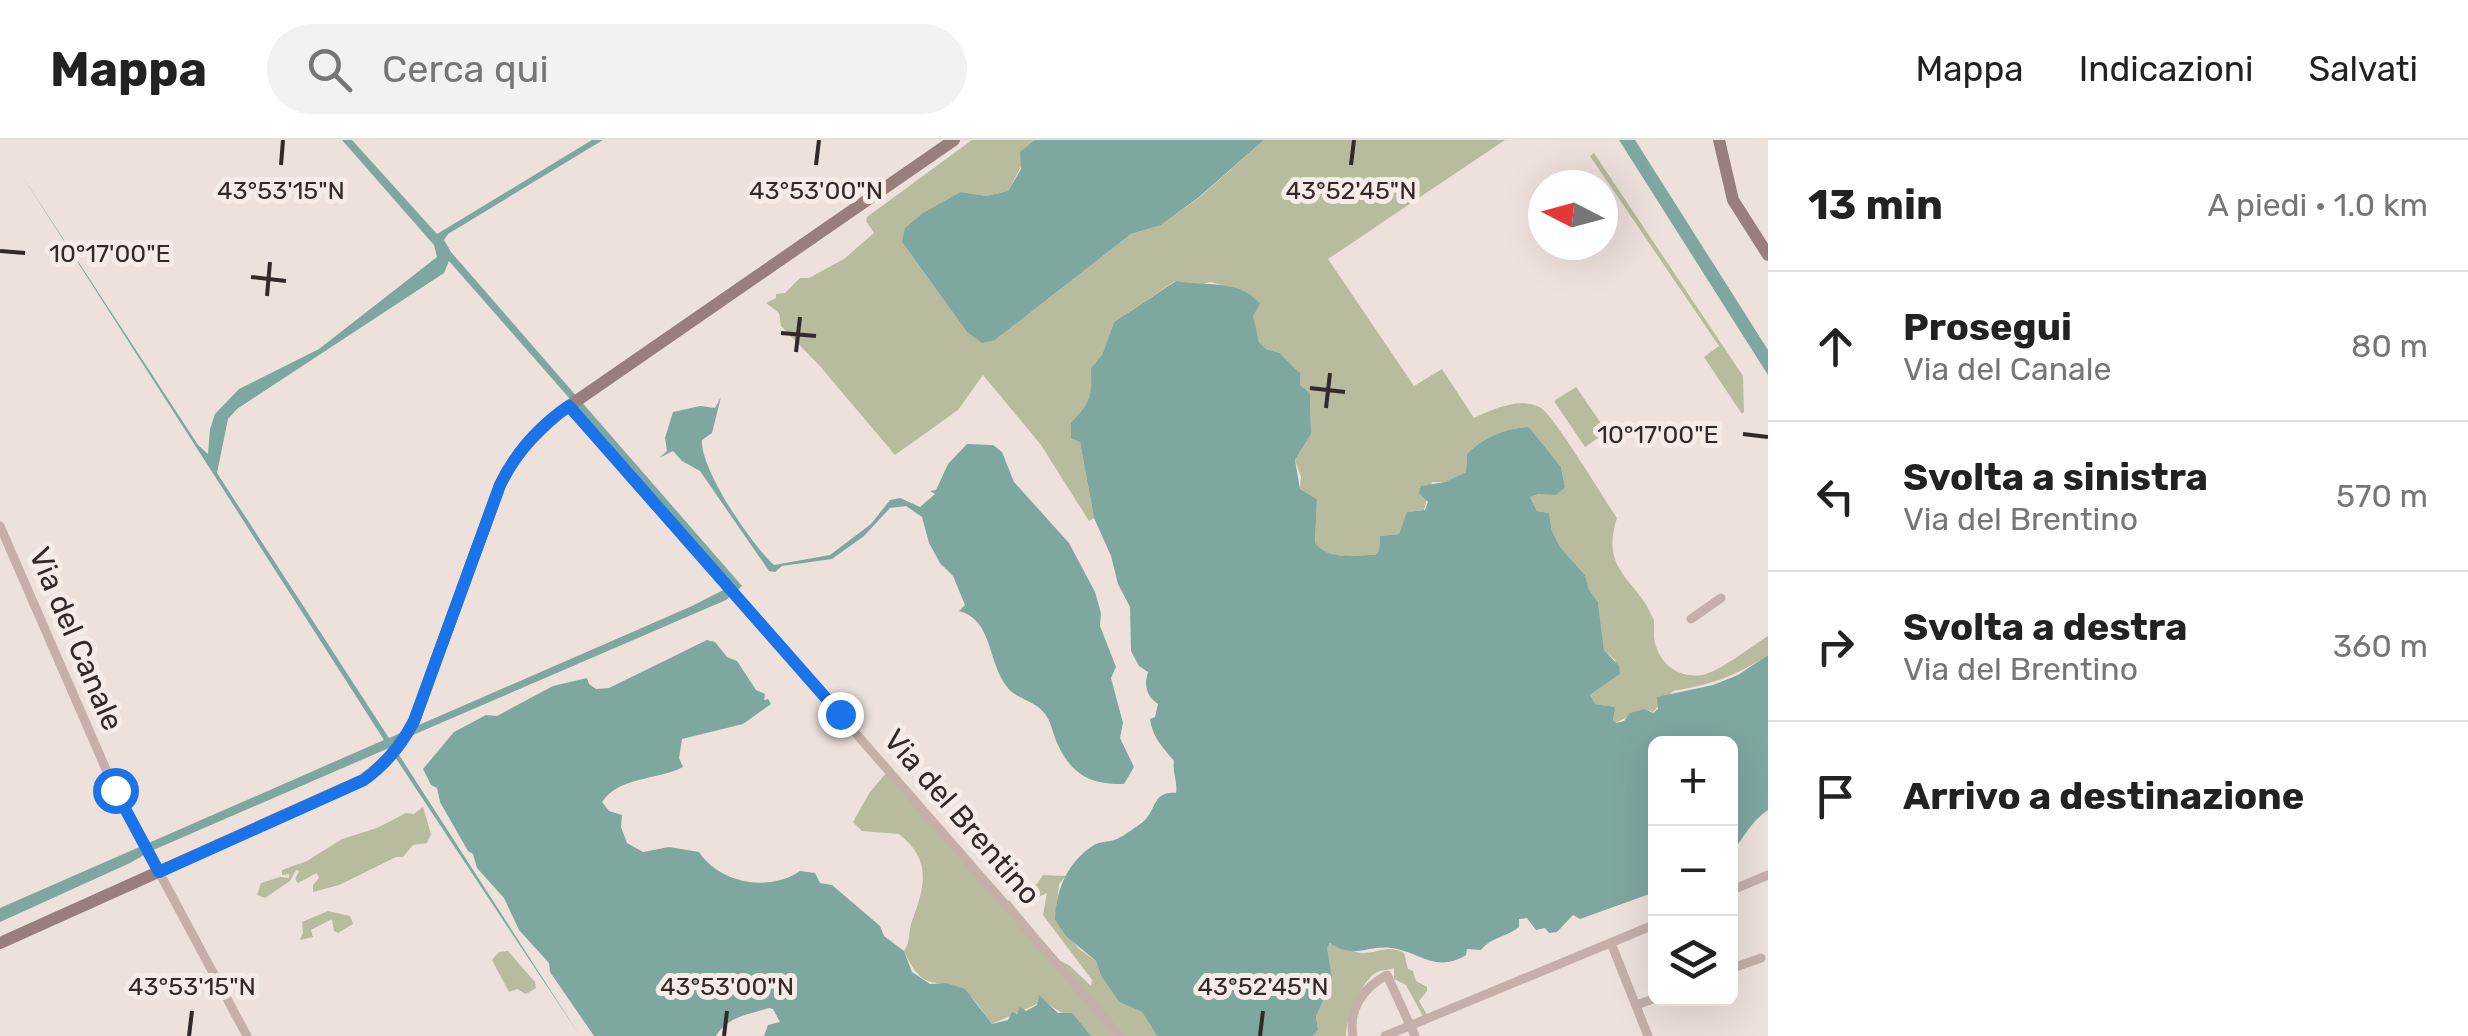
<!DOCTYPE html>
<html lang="it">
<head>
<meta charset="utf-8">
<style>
  body { margin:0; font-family:Rubik,sans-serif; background:#f2f2f2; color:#222 }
  .controls { position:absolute; right:30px; bottom:30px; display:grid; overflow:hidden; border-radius:15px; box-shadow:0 10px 40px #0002 }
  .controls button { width:90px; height:90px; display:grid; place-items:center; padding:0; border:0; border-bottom:2px solid #e0e0e0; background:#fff; color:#222; font:50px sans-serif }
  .compass { position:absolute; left:1528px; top:30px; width:90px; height:90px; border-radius:50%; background:#fff; box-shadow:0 10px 40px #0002; rotate:276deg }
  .stop { position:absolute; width:30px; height:30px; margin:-22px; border:8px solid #1a73e8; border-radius:50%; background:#fff }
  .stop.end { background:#1a73e8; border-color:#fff; box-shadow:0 2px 10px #0008 }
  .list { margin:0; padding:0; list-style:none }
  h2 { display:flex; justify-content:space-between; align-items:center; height:130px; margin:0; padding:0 40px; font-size:42px }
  h2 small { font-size:32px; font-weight:400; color:#767676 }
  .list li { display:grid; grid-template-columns:65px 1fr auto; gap:30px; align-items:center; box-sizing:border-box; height:150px; padding:0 40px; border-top:2px solid #e0e0e0 }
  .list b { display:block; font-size:38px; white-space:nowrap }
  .list p { margin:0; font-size:32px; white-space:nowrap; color:#767676 }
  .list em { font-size:32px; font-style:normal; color:#767676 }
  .icon { flex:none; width:55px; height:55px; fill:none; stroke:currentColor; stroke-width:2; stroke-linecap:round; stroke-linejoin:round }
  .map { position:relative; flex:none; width:1768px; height:896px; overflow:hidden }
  header { display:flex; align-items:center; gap:60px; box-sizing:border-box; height:140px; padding:0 50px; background:#fff; border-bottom:2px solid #e0e0e0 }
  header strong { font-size:48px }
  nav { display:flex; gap:55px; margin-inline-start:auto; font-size:35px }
  .search { width:700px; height:90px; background:#f2f2f2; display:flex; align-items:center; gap:25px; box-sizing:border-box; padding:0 35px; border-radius:55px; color:#767676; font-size:38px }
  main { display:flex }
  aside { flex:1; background:#fff }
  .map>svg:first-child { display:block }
  .green { fill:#b8bb9e }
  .water { fill:#7ea7a0; fill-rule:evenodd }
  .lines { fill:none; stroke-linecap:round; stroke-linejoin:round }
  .street { stroke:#c4b0a9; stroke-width:9 }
  .secondary { stroke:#987f7b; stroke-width:12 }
  .route { stroke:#1a73e8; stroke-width:12 }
  .ticks { fill:none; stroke:#332928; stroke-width:4 }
  .labels { text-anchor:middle; stroke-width:10; stroke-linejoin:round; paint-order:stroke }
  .street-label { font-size:30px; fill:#332928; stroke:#f6ece7 }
  .ticks-label { font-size:25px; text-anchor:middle; fill:#332928; stroke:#f6ece7; stroke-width:10; stroke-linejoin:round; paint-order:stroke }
</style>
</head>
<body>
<header>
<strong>Mappa</strong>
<div class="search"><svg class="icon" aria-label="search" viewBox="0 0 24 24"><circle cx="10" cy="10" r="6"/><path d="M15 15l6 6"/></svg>Cerca qui</div>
<nav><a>Mappa</a><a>Indicazioni</a><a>Salvati</a></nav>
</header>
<main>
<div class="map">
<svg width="1768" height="896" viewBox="0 0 1768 896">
  <rect width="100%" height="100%" fill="#eee1dc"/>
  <g class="green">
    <path d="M972 0H1035L1008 51 987 56 961 52 902 102 967 192 995 200 1131 94 1161 85 1200 57 1264 0H1505L1328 119 1414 246 1442 229 1474 278C1493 269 1521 256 1541 268 1555 277 1604 359 1617 378 1599 433 1639 439 1654 481 1654 484 1654 494 1654 497 1657 521 1676 539 1702 535 1719 532 1752 506 1768 496V515C1736 536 1710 545 1673 551L1653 572 1645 569 1615 583 1613 579 1614 567 1595 564 1589 556 1619 534 1615 520 1604 510 1598 462 1589 451 1585 435 1560 407 1552 391 1549 373 1537 371 1530 357C1542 352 1552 353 1565 347L1561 327 1529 287C1505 288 1483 297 1467 314L1466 332 1445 342H1432L1424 370 1408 372 1399 394 1380 396 1379 411 1375 415C1353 414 1331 422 1315 404L1317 359 1300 349 1301 337 1295 320 1311 294 1310 253 1300 245V233L1280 213 1266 209 1259 202 1244 151 1210 142 1197 146 1175 141 1114 182 1102 215 1091 228 1093 242 1080 302 1094 378 1089 381 1041 305 983 235 958 270 895 315 819 225 781 186 779 173 766 163 776 158V154L785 153 800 138H809L844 119 874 93 866 81 867 77Z"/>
    <path d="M1594 13 1743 236 1744 272 1742 274 1704 217 1719 206 1590 16Z"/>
    <path d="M1576 247 1607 292 1585 307 1554 261Z"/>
    <path d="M887 632 1006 764 1009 760 1059 820 1070 826 1091 846 1092 840 1043 775 1047 753 1030 761 1024 758 1026 748 1037 744 1043 735 1066 736 1059 744 1055 780 1079 809 1096 821 1101 836 1119 862 1142 872 1157 896H1091C1078 878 1055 872 1039 856L1037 864 992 884C984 874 976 860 967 853 936 832 926 859 904 811 911 801 908 792 912 781 925 746 932 720 899 694L862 691 853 682 870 652Z"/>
    <path d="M423 667 431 694 427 703 413 705 403 717H396L339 745 313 752V745L319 738 317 733 298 743 295 739 299 731 296 730 290 741 265 758 257 755 261 743 280 737 289 738V734L282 735V730L307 721 342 699 377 688 406 673 414 674Z"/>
    <path d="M328 771 350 776 353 784 338 793 334 791 332 779 311 790 313 797 300 800 303 793 302 782Z"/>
    <path d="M1331 803C1340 806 1353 813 1363 813 1379 813 1388 804 1404 813L1408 829 1413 831 1416 841 1427 847V851L1419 861 1429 878 1425 880 1406 845 1394 839V828C1388 830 1382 830 1377 832 1361 841 1345 880 1346 896H1313L1318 890 1316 876 1327 807Z"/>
    <path d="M508 811 535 842 536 848 526 854 517 849 509 852 492 820 499 812Z"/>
  </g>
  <g class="water">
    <path d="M342 0H352L437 94 592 0H603L448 94 444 100 451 112 742 446 726 460 392 604 580 896 389 608 151 711 130 723 0 782V768L384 600 21 34 198 305 208 314 210 289 215 274 239 249 319 209 437 117 434 105ZM449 121 733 445 692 466 389 598 217 333 228 279 237 269 444 133Z"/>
    <path d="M1035 0H1264L1199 57 1161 85 1131 94 995 200 982 203 967 192 902 102 905 88 923 73 961 52 987 56 1008 51 1021 29 1020 12Z"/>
    <path d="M1619 0H1635L1768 210V235Z"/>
    <path d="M1176 141C1203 147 1240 138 1260 164L1253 176 1259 202 1266 209 1280 213 1300 233V245L1310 253 1311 294 1295 320 1300 349 1317 359 1315 403C1331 422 1353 414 1375 415L1379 411 1380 396 1399 394 1407 372 1425 370 1428 362 1419 353 1421 346 1445 342 1466 332 1467 314C1483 297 1505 288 1529 287L1561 327 1565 347 1556 355 1539 354 1530 357 1537 371 1549 373 1552 391 1560 407 1585 435 1589 450 1598 462 1604 510 1619 526 1620 534 1590 555 1595 564 1615 567 1613 580 1616 583 1624 581 1630 573 1645 569 1653 573 1658 569 1657 557 1713 545 1738 535 1768 515V670C1750 682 1744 698 1731 713L1730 604H1656L1655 752 1580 779 1573 775 1557 792 1549 793 1545 788 1536 790 1527 778 1519 779V787C1507 797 1491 797 1481 810L1467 809 1466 815C1435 834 1419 811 1391 808 1366 805 1356 820 1330 803L1327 808 1332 839 1316 876 1318 890 1313 896H1157L1142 872 1119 862 1101 836 1096 821 1067 797 1055 780C1056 750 1067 722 1094 705 1101 701 1109 702 1117 699 1124 696 1137 686 1143 682 1157 670 1152 651 1176 653 1178 642 1172 632 1174 621 1162 606 1153 598 1150 579L1155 577 1158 564C1146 556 1144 545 1148 532L1139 526 1131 511 1130 467 1118 444 1111 416 1094 378 1080 302 1071 298V283C1091 262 1092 257 1091 228L1102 215 1114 182Z"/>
    <path d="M721 257 712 293 702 300C700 329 751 404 774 425L830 415 871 384 890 360 900 358 920 367 935 354 930 351 936 350 948 324 967 304 993 305 1002 312 1014 342 1069 403 1095 452 1101 473 1100 486 1116 527 1111 538 1123 583 1120 598 1134 627 1124 644C1090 645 1071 634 1057 603 1053 594 1051 581 1045 574 1036 561 1016 559 1007 547 987 521 993 480 959 471L965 465 953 436 940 423 929 403 922 377 906 366 890 368 864 396 832 419 782 426 775 432 769 431 700 331 682 321 673 311 659 318 667 311 665 298 673 272 700 266 715 268Z"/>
    <path d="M707 500 715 502 727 517 737 521 756 550 765 554 764 560 768 559 771 564 743 584 682 599 679 618 683 627C655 641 620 636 602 662L609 671 622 675 621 687 627 703 643 712 669 707 699 712C720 744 770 752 800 731L815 733 820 743 832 745 880 786 884 796 904 811 912 832 930 844 946 843 965 849 992 884 1008 880 1012 872 1017 874 1020 867 1026 871 1037 865 1039 855 1058 873H1072L1091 896H764L768 885 780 882 773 869 769 868C748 875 728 876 716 896H594L550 832 549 823 519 790 504 758 477 728 473 714 468 711 440 662 437 648 431 645 423 629 454 592 486 575 497 576 553 546 587 538 589 544 596 549 609 548Z"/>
  </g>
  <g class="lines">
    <g class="street">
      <path d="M569 266C754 475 937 686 1120 896"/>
      <path d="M0 386 115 650 247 896"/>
      <path d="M1691 479 1721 458"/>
      <path d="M1730 751 1768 735"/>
      <path d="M1611 803 1648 896"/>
      <path d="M1730 829 1761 818"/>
      <path d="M1636 865 1656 858"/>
      <path d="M1353 896C1348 869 1364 847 1387 835L1415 896"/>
      <path d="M1385 896 1656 784"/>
    </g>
    <g class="secondary">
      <path d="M1719 0 1733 60 1768 115"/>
      <path d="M0 803 363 640C386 623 401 606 414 581L500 345C514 315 534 295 559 273L954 0"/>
    </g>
  </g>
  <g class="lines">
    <path class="route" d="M115 650 159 732 364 640C386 624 401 606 414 581L500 345C516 312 538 287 569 266L840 574"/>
  </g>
  <path class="ticks" d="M281 25 283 0M816 25 819 0M1351 25 1354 0M0 111 25 113M251 137 286 141M267 156 270 122M781 193 816 196M796 212 800 177M1310 248 1345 252M1326 268 1330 233M1743 294 1768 297M189 896 192 871M724 896 727 871M1260 896 1263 871"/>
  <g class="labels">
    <g class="street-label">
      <text transform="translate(76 499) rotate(67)" y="10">Via del Canale</text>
      <text transform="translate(962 677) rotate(49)" y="10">Via del Brentino</text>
    </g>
  </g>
  <g class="ticks-label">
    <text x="281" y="59">43°53'15"N</text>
    <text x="816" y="59">43°53'00"N</text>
    <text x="1351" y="59">43°52'45"N</text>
    <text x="110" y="122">10°17'00"E</text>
    <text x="1658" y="303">10°17'00"E</text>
    <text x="192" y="855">43°53'15"N</text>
    <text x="727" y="855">43°53'00"N</text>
    <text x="1263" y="855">43°52'45"N</text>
  </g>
</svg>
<div class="controls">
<button>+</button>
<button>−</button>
<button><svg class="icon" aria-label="layers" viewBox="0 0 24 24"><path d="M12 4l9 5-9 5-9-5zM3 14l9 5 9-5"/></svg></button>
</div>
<svg class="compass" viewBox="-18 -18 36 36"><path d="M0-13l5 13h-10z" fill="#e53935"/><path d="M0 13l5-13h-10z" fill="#767676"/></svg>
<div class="stop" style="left:115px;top:650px"></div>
<div class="stop end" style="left:840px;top:574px"></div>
</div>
<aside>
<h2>13 min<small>A piedi · 1.0 km</small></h2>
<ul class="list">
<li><svg class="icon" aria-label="ahead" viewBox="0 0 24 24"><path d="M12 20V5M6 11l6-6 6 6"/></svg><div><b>Prosegui</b><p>Via del Canale</p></div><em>80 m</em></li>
<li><svg class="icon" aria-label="left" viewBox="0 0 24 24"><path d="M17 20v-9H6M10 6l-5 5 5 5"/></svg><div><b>Svolta a sinistra</b><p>Via del Brentino</p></div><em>570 m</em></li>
<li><svg class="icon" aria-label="right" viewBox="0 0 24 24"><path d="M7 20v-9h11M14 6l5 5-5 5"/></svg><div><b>Svolta a destra</b><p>Via del Brentino</p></div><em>360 m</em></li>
<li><svg class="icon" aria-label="arrive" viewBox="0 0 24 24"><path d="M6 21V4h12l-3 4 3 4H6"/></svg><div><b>Arrivo a destinazione</b></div></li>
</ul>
</aside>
</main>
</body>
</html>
